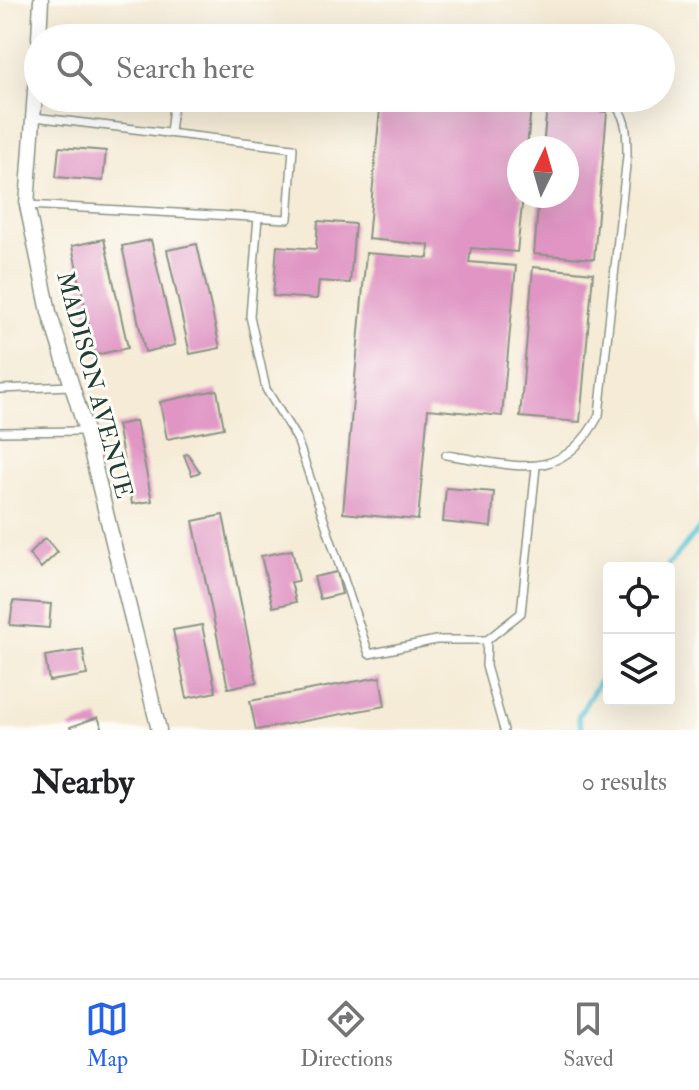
<!DOCTYPE html>
<html lang="en">
<head>
<meta charset="utf-8">
<style>
  body { margin:0; font-family:"IM FELL Double Pica",serif; background:#f2f2f2; color:#202124 }
  .controls { position:absolute; right:24px; bottom:24px; display:grid; overflow:hidden; border-radius:8px; box-shadow:0 8px 32px #0002 }
  .controls button { width:72px; height:72px; display:grid; place-items:center; padding:0; border:0; border-bottom:2px solid #e0e0e0; background:#fff; color:#202124; font:40px sans-serif }
  .compass { position:absolute; left:507px; top:136px; width:72px; height:72px; border-radius:50%; background:#fff; box-shadow:0 8px 32px #0002; rotate:5deg }
  .list { margin:0; padding:0; list-style:none }
  h2 { display:flex; justify-content:space-between; align-items:center; height:104px; margin:0; padding:0 32px; font-size:34px }
  h2 small { font-size:26px; font-weight:400; color:#757577 }
  .icon { flex:none; width:44px; height:44px; fill:none; stroke:currentColor; stroke-width:2; stroke-linecap:round; stroke-linejoin:round }
  .map { position:relative; flex:none; width:699px; height:730px; overflow:hidden }
  .search { position:absolute; background:#fff; box-shadow:0 8px 32px #0002; left:24px; right:24px; top:24px; height:88px; display:flex; align-items:center; gap:20px; box-sizing:border-box; padding:0 28px; border-radius:44px; color:#757577; font-size:30px }
  .sheet { height:248px; background:#fff }
  nav { display:flex; justify-content:space-around; align-items:center; box-sizing:border-box; height:112px; border-top:2px solid #e0e0e0; background:#fff; font-size:22px; color:#757577 }
  nav a { display:grid; justify-items:center; gap:4px }
  nav .on { color:#2563eb }
  .map>svg:first-child { display:block }
  .lines { fill:none; stroke-linecap:round; stroke-linejoin:round }
  .stream { stroke:#5bc6d6; stroke-width:5 }
  .building { fill:#e095c4 }
  .lane-casing { stroke:#8a9485; stroke-width:10 }
  .street-casing { stroke:#8a9485; stroke-width:17 }
  .lane { stroke:#fff; stroke-width:7 }
  .street { stroke:#fff; stroke-width:14 }
  .labels { text-anchor:middle; stroke-width:6; stroke-linejoin:round; paint-order:stroke }
  .street-label { font-size:24px; fill:#1f3d34; stroke:#fdfcf7 }
</style>
</head>
<body>
<div class="map">
<svg width="699" height="730" viewBox="0 0 699 730">
  <rect width="100%" height="100%" fill="#fdfcf7"/>
  <filter id="ink" filterUnits="userSpaceOnUse"><feTurbulence type="fractalNoise" baseFrequency=".0125" numOctaves="2"/><feDisplacementMap in="SourceGraphic" scale="16" xChannelSelector="R" yChannelSelector="G"/><feConvolveMatrix kernelMatrix="1 2 1 2 8 2 1 2 1" color-interpolation-filters="sRGB"/></filter>
  <filter id="wash" filterUnits="userSpaceOnUse"><feTurbulence type="fractalNoise" baseFrequency=".006" numOctaves="4" result="noise"/><feDisplacementMap in="SourceGraphic" scale="32" xChannelSelector="R" yChannelSelector="G"/><feGaussianBlur stdDeviation="1.8" result="paint"/><feColorMatrix in="noise" values="0 0 0 0 0 0 0 0 0 0 0 0 0 0 0 0 0 1.4 0 .05"/><feComposite in="paint" operator="in"/></filter>
  <g filter="url(#wash)">
    <rect width="100%" height="100%" fill="#f5ebd6"/>
    <g class="lines">
      <g class="stream">
        <path d="M666 568 699 529"/>
        <path d="M582 730 578 717 609 665"/>
      </g>
    </g>
    <g id="blocks">
      <g class="building">
        <path d="M79 29 139 35V38H78Z"/>
        <path d="M381 98H447L531 106 527 148H519V196H523L517 252 471 248 469 262 516 266 502 416 428 409 418 520 343 513 366 253 428 258 429 245 368 239Z"/>
        <path d="M547 106 607 112 594 259 534 254 539 196H567V148H543Z"/>
        <path d="M59 147 106 151 103 181 56 177Z"/>
        <path d="M318 221 355 224 350 283 319 281 317 299 273 296 277 246 316 249Z"/>
        <path d="M104 239 128 348 95 355 72 246Z"/>
        <path d="M151 240 175 345 145 352 122 246Z"/>
        <path d="M197 244 220 348 190 354 167 250Z"/>
        <path d="M533 267 593 273 580 422 520 417Z"/>
        <path d="M217 390 224 428 167 439 160 402Z"/>
        <path d="M136 421 152 501 132 504 117 425Z"/>
        <path d="M188 454 200 472 192 475 184 455Z"/>
        <path d="M446 488 494 492 491 527 443 522Z"/>
        <path d="M223 515 257 682 228 688 193 521Z"/>
        <path d="M45 538 58 552 41 568 29 554Z"/>
        <path d="M292 550 299 581 291 582 296 602 273 607 261 556Z"/>
        <path d="M337 572 342 594 320 599 314 577Z"/>
        <path d="M13 601 51 604 49 628 10 625Z"/>
        <path d="M202 625 216 692 187 698 173 630Z"/>
        <path d="M83 650 87 675 49 681 45 656Z"/>
        <path d="M380 677 385 706 256 730 250 701Z"/>
        <path d="M98 717 103 730H71L70 727Z"/>
      </g>
    </g>
  </g>
  <g filter="url(#ink)">
    <use href="#blocks" fill-opacity="0" stroke="#8a9485" stroke-width="2"/>
    <g class="lines">
      <defs>
        <g id="lane">
          <path d="M170 133 174 98"/>
          <path d="M27 205 288 219 293 148 34 117"/>
          <path d="M258 217 250 316 266 389 297 439 369 654 436 640H487"/>
          <path d="M0 389 71 386"/>
          <path d="M0 432 86 431"/>
          <path d="M446 455C513 464 561 487 599 415L627 156C627 132 628 115 608 98"/>
          <path d="M504 730 486 666 487 640 521 613 536 467"/>
        </g>
        <g id="street">
          <path d="M39 38 41 0"/>
          <path d="M38 48 27 205 49 312 86 431 159 730"/>
        </g>
      </defs>
      <use href="#lane" class="lane-casing"/>
      <use href="#street" class="street-casing"/>
      <use href="#lane" class="lane"/>
      <use href="#street" class="street"/>
    </g>
  </g>
  <g class="labels">
    <g class="street-label">
      <text transform="translate(95 385) rotate(75)" y="8">MADISON AVENUE</text>
    </g>
  </g>
</svg>
<div class="controls">
<button><svg class="icon" aria-label="locate" viewBox="0 0 24 24"><circle cx="12" cy="12" r="6"/><path d="M12 2v4M12 18v4M2 12h4M18 12h4"/></svg></button>
<button><svg class="icon" aria-label="layers" viewBox="0 0 24 24"><path d="M12 4l9 5-9 5-9-5zM3 14l9 5 9-5"/></svg></button>
</div>
<svg class="compass" viewBox="-18 -18 36 36"><path d="M0-13l5 13h-10z" fill="#e53935"/><path d="M0 13l5-13h-10z" fill="#757577"/></svg>
<div class="search"><svg class="icon" aria-label="search" viewBox="0 0 24 24"><circle cx="10" cy="10" r="6"/><path d="M15 15l6 6"/></svg>Search here</div>
</div>
<section class="sheet">
<h2>Nearby<small>0 results</small></h2>
<ul class="list">
</ul>
</section>
<nav>
<a class="on"><svg class="icon" aria-label="map" viewBox="0 0 24 24"><path d="M3 6l6-2 6 2 6-2v14l-6 2-6-2-6 2zM9 4v14M15 6v14"/></svg>Map</a>
<a><svg class="icon" aria-label="directions" viewBox="0 0 24 24"><path d="M12 3l9 9-9 9-9-9zM9 14v-3h6M13 9l2 2-2 2"/></svg>Directions</a>
<a><svg class="icon" aria-label="saved" viewBox="0 0 24 24"><path d="M7 4h10v16l-5-4-5 4z"/></svg>Saved</a>
</nav>
</body>
</html>
